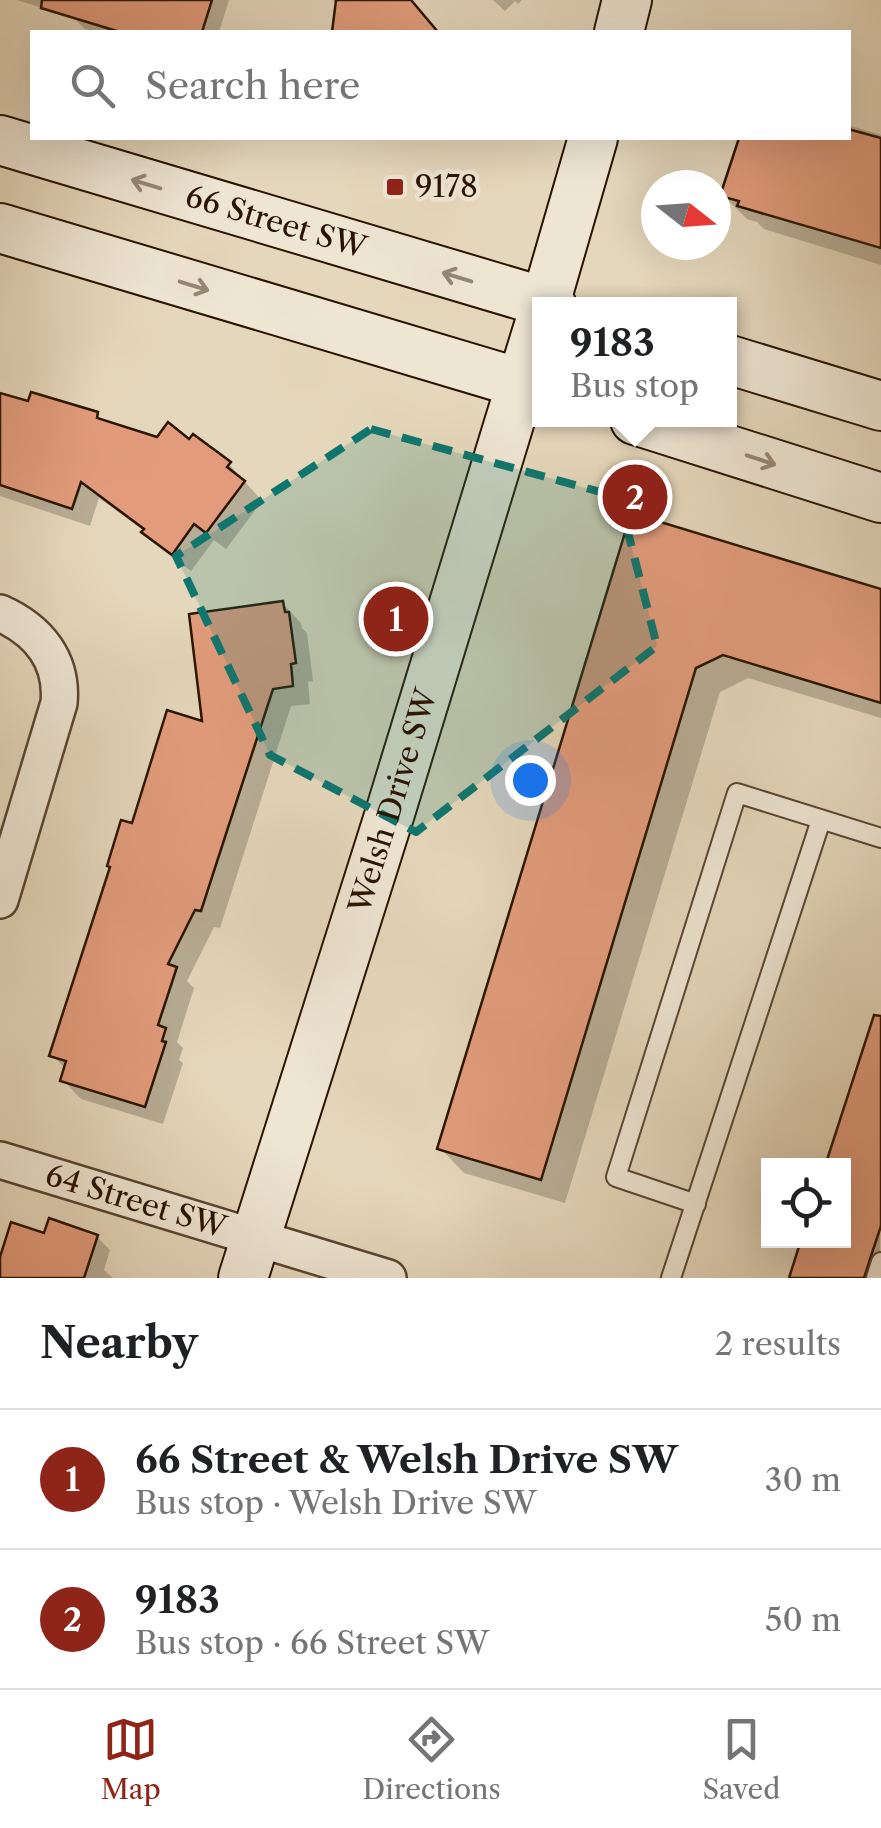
<!DOCTYPE html>
<html lang="en">
<head>
<meta charset="utf-8">
<style>
  body { margin:0; font-family:"Libre Caslon Text",serif; background:#f6f6f6; color:#202124 }
  .controls { position:absolute; right:30px; bottom:30px; display:grid; overflow:hidden; border-radius:0px; box-shadow:0 10px 40px #0002 }
  .controls button { width:90px; height:90px; display:grid; place-items:center; padding:0; border:0; border-bottom:2px solid #e0e0e0; background:#fff; color:#202124; font:50px sans-serif }
  .compass { position:absolute; left:641px; top:170px; width:90px; height:90px; border-radius:50%; background:#fff; box-shadow:0 10px 40px #0002; rotate:107deg }
  .you { position:absolute; left:530px; top:780px; width:35px; height:35px; margin:-25px; border:8px solid #fff; border-radius:50%; background:#1a73e8; box-shadow:0 0 0 15px #1a73e833 }
  .badge { display:grid; place-items:center; width:65px; height:65px; border-radius:50%; background:#8f2418; color:#fff; font-size:32px; font-weight:700 }
  .pin { position:absolute; translate:-50% -50%; border:5px solid #fff; box-shadow:0 2px 10px #0006 }
  .popup { position:absolute; left:532px; top:297px; width:205px; height:130px; box-sizing:border-box; display:grid; place-content:center; border-radius:0px; background:#fff; filter:drop-shadow(0 2px 8px #0005); font-size:32px; white-space:nowrap; color:#757577 }
  .popup b { font-size:38px; color:#202124 }
  .popup::after { content:''; position:absolute; left:50%; top:100%; margin-left:-20px; border:20px solid transparent; border-top-color:#fff }
  .list { margin:0; padding:0; list-style:none }
  h2 { display:flex; justify-content:space-between; align-items:center; height:130px; margin:0; padding:0 40px; font-size:42px }
  h2 small { font-size:32px; font-weight:400; color:#757577 }
  .list li { display:grid; grid-template-columns:65px 1fr auto; gap:30px; align-items:center; box-sizing:border-box; height:140px; padding:0 40px; border-top:2px solid #e0e0e0 }
  .list b { display:block; font-size:38px; white-space:nowrap }
  .list p { margin:0; font-size:32px; white-space:nowrap; color:#757577 }
  .list em { font-size:32px; font-style:normal; color:#757577 }
  .icon { flex:none; width:55px; height:55px; fill:none; stroke:currentColor; stroke-width:2; stroke-linecap:round; stroke-linejoin:round }
  .map { position:relative; flex:none; width:881px; height:1278px; overflow:hidden }
  .search { position:absolute; background:#fff; box-shadow:0 10px 40px #0002; left:30px; right:30px; top:30px; height:110px; display:flex; align-items:center; gap:25px; box-sizing:border-box; padding:0 35px; border-radius:0px; color:#757577; font-size:38px }
  .sheet { height:410px; background:#fff }
  nav { display:flex; justify-content:space-around; align-items:center; box-sizing:border-box; height:140px; border-top:2px solid #e0e0e0; background:#fff; font-size:28px; color:#757577 }
  nav a { display:grid; justify-items:center; gap:5px }
  nav .on { color:#8f2418 }
  .map>svg:first-child { display:block }
  .shadow { fill:#0003 }
  .building { fill:#e29c7c; stroke:#2a1401; stroke-width:2.5 }
  .lines { fill:none; stroke-linecap:round; stroke-linejoin:round }
  .lane-casing { stroke:#594530; stroke-width:22 }
  .street-casing { stroke:#594530; stroke-width:40 }
  .secondary-casing { stroke:#2a1401; stroke-width:52 }
  .lane { stroke:#eee5d3; stroke-width:18 }
  .street { stroke:#eee5d3; stroke-width:35 }
  .secondary { stroke:#eee5d3; stroke-width:48 }
  .oneway { stroke:#968774 }
  .marked { fill:#0f766e; fill-opacity:0.2; stroke:#0f766e; stroke-width:8; stroke-dasharray:20 12; stroke-linejoin:round }
  .poi-dot { fill:#8f2418; stroke:#eee5d3; stroke-width:4 }
  .labels { text-anchor:middle; stroke-width:9; stroke-linejoin:round; paint-order:stroke }
  .poi-label { font-size:30px; fill:#2a1401; stroke:#eee5d3; text-anchor:start }
  .street-label { font-size:30px; fill:#2a1401; stroke:#eee5d3 }
</style>
</head>
<body>
<div class="map">
<svg width="881" height="1278" viewBox="0 0 881 1278">
  <rect width="100%" height="100%" fill="#e5d7bb"/>
  <filter id="stains"><feTurbulence type="fractalNoise" baseFrequency=".002" numOctaves="4"/><feColorMatrix values="0 0 0 0 .2 0 0 0 0 .09 0 0 0 0 .02 0 0 0 .5 -.17"/></filter>
  <radialGradient id="worn" r=".72"><stop offset=".6" stop-color="#630" stop-opacity="0"/><stop offset="1" stop-color="#630" stop-opacity=".3"/></radialGradient>
  <g class="shadow">
    <path d="M17 0H229L219 32H97L85 29 74 18Z"/>
    <path d="M333 0H410L437 32H335L338 5Z"/>
    <path d="M493 0H522L518 4 515 1 505 11Z"/>
    <path d="M848 125 881 135V265L764 229 757 222 747 219 723 195 741 138H848Z"/>
    <path d="M0 395 29 405 97 415 105 423 158 440 190 442 229 464 262 501 226 549 214 540 191 571 163 550 143 530 99 498 90 526 0 496Z"/>
    <path d="M632 516 881 591V718L748 678 720 692 565 1203 464 1173 440 1148Z"/>
    <path d="M283 604 301 623 302 628 307 633 313 681 308 682 310 704 291 706 220 928 214 927 187 981 194 988 177 1042 183 1048 179 1060 183 1063 163 1124 81 1099 63 1080 66 1069 52 1055 133 826 205 724Z"/>
    <path d="M881 1031 880 1278H791L804 1240H844V1166Z"/>
    <path d="M46 1236 97 1237 110 1250 104 1270 113 1278H0V1265Z"/>
  </g>
  <g class="building">
    <path d="M42 0H212L202 32H120L41 8Z"/>
    <path d="M336 0H411L438 32H332Z"/>
    <path d="M848 129 881 138V248L737 206 739 201 720 196 739 138H848Z"/>
    <path d="M31 392 98 412 97 418 157 437 168 422 189 439 193 434 231 462 227 467 245 481 206 533 194 524 172 555 141 532 144 529 81 482 72 509 0 485V393L28 401Z"/>
    <path d="M631 513 881 589V703L723 655 696 668 541 1180 437 1149Z"/>
    <path d="M283 601 285 612H289L296 663 291 664 293 686 273 689 201 911 195 910 168 964 177 967 158 1025 166 1028 162 1041 166 1042 145 1107 60 1081 66 1061 49 1056 110 867 107 866 121 820 132 823 167 710 202 721 189 614Z"/>
    <path d="M874 1015 881 1016V1226L872 1253 864 1278H789L801 1240H844V1166H825Z"/>
    <path d="M49 1218 98 1235 84 1278H0V1257L11 1222 44 1233Z"/>
  </g>
  <g class="lines">
    <defs>
      <g id="lane">
        <path d="M696 1204 616 1177 737 793 881 838"/>
        <path d="M671 1278 821 820"/>
        <path d="M876 1278 881 1262"/>
      </g>
      <g id="street">
        <path d="M0 613C38 630 63 660 59 703L0 900"/>
        <path id="s1" d="M0 1160 388 1278"/>
      </g>
      <g id="secondary">
        <path d="M619 32 627 0"/>
        <path id="s2" d="M0 140 551 304"/>
        <path d="M0 228 540 389"/>
        <path d="M545 304 593 138"/>
        <path d="M730 360 881 406"/>
        <path d="M635 420 881 498"/>
        <path id="s3" d="M243 1278 390 813 540 322"/>
      </g>
    </defs>
    <use href="#lane" class="lane-casing"/>
    <use href="#street" class="street-casing"/>
    <use href="#secondary" class="secondary-casing"/>
    <use href="#lane" class="lane"/>
    <use href="#street" class="street"/>
    <use href="#secondary" class="secondary"/>
  </g>
  <defs><path id="oneway-shaft" d="M-6 0H5M1.5-3L5.5 0L1.5 3" fill="none" stroke-width="1.6" stroke-linecap="round" stroke-linejoin="round" transform="scale(2.5)"/></defs>
  <g class="oneway">
    <use href="#oneway-shaft" transform="translate(146 184) rotate(-163)"/>
    <use href="#oneway-shaft" transform="translate(457 277) rotate(-163)"/>
    <use href="#oneway-shaft" transform="translate(194 286) rotate(17)"/>
    <use href="#oneway-shaft" transform="translate(761 460) rotate(18)"/>
  </g>
  <path class="marked" d="M371 429 619 497 657 646 416 832 270 755 176 556Z"/>
  <rect class="poi-dot" x="385" y="177" width="20" height="20" rx="5"/>
  <g class="labels">
    <g class="poi-label">
      <text x="415" y="197">9178</text>
    </g>
    <g class="street-label">
      <text dy="10" stroke="none"><textPath href="#s2" startOffset="288">66 Street SW</textPath></text>
      <text dy="10" stroke="none"><textPath href="#s3" startOffset="500">Welsh Drive SW</textPath></text>
      <text dy="10" stroke="none"><textPath href="#s1" startOffset="142">64 Street SW</textPath></text>
    </g>
  </g>
  <rect width="100%" height="100%" filter="url(#stains)"/>
  <rect width="100%" height="100%" fill="url(#worn)"/>
</svg>
<div class="controls">
<button><svg class="icon" aria-label="locate" viewBox="0 0 24 24"><circle cx="12" cy="12" r="6"/><path d="M12 2v4M12 18v4M2 12h4M18 12h4"/></svg></button>
</div>
<svg class="compass" viewBox="-18 -18 36 36"><path d="M0-13l5 13h-10z" fill="#e53935"/><path d="M0 13l5-13h-10z" fill="#757577"/></svg>
<div class="you"></div>
<div class="pin badge" style="left:396px;top:619px">1</div>
<div class="pin badge" style="left:635px;top:497px">2</div>
<div class="popup"><b>9183</b>Bus stop</div>
<div class="search"><svg class="icon" aria-label="search" viewBox="0 0 24 24"><circle cx="10" cy="10" r="6"/><path d="M15 15l6 6"/></svg>Search here</div>
</div>
<section class="sheet">
<h2>Nearby<small>2 results</small></h2>
<ul class="list">
<li><span class="badge">1</span><div><b>66 Street &amp; Welsh Drive SW</b><p>Bus stop · Welsh Drive SW</p></div><em>30 m</em></li>
<li><span class="badge">2</span><div><b>9183</b><p>Bus stop · 66 Street SW</p></div><em>50 m</em></li>
</ul>
</section>
<nav>
<a class="on"><svg class="icon" aria-label="map" viewBox="0 0 24 24"><path d="M3 6l6-2 6 2 6-2v14l-6 2-6-2-6 2zM9 4v14M15 6v14"/></svg>Map</a>
<a><svg class="icon" aria-label="directions" viewBox="0 0 24 24"><path d="M12 3l9 9-9 9-9-9zM9 14v-3h6M13 9l2 2-2 2"/></svg>Directions</a>
<a><svg class="icon" aria-label="saved" viewBox="0 0 24 24"><path d="M7 4h10v16l-5-4-5 4z"/></svg>Saved</a>
</nav>
</body>
</html>
